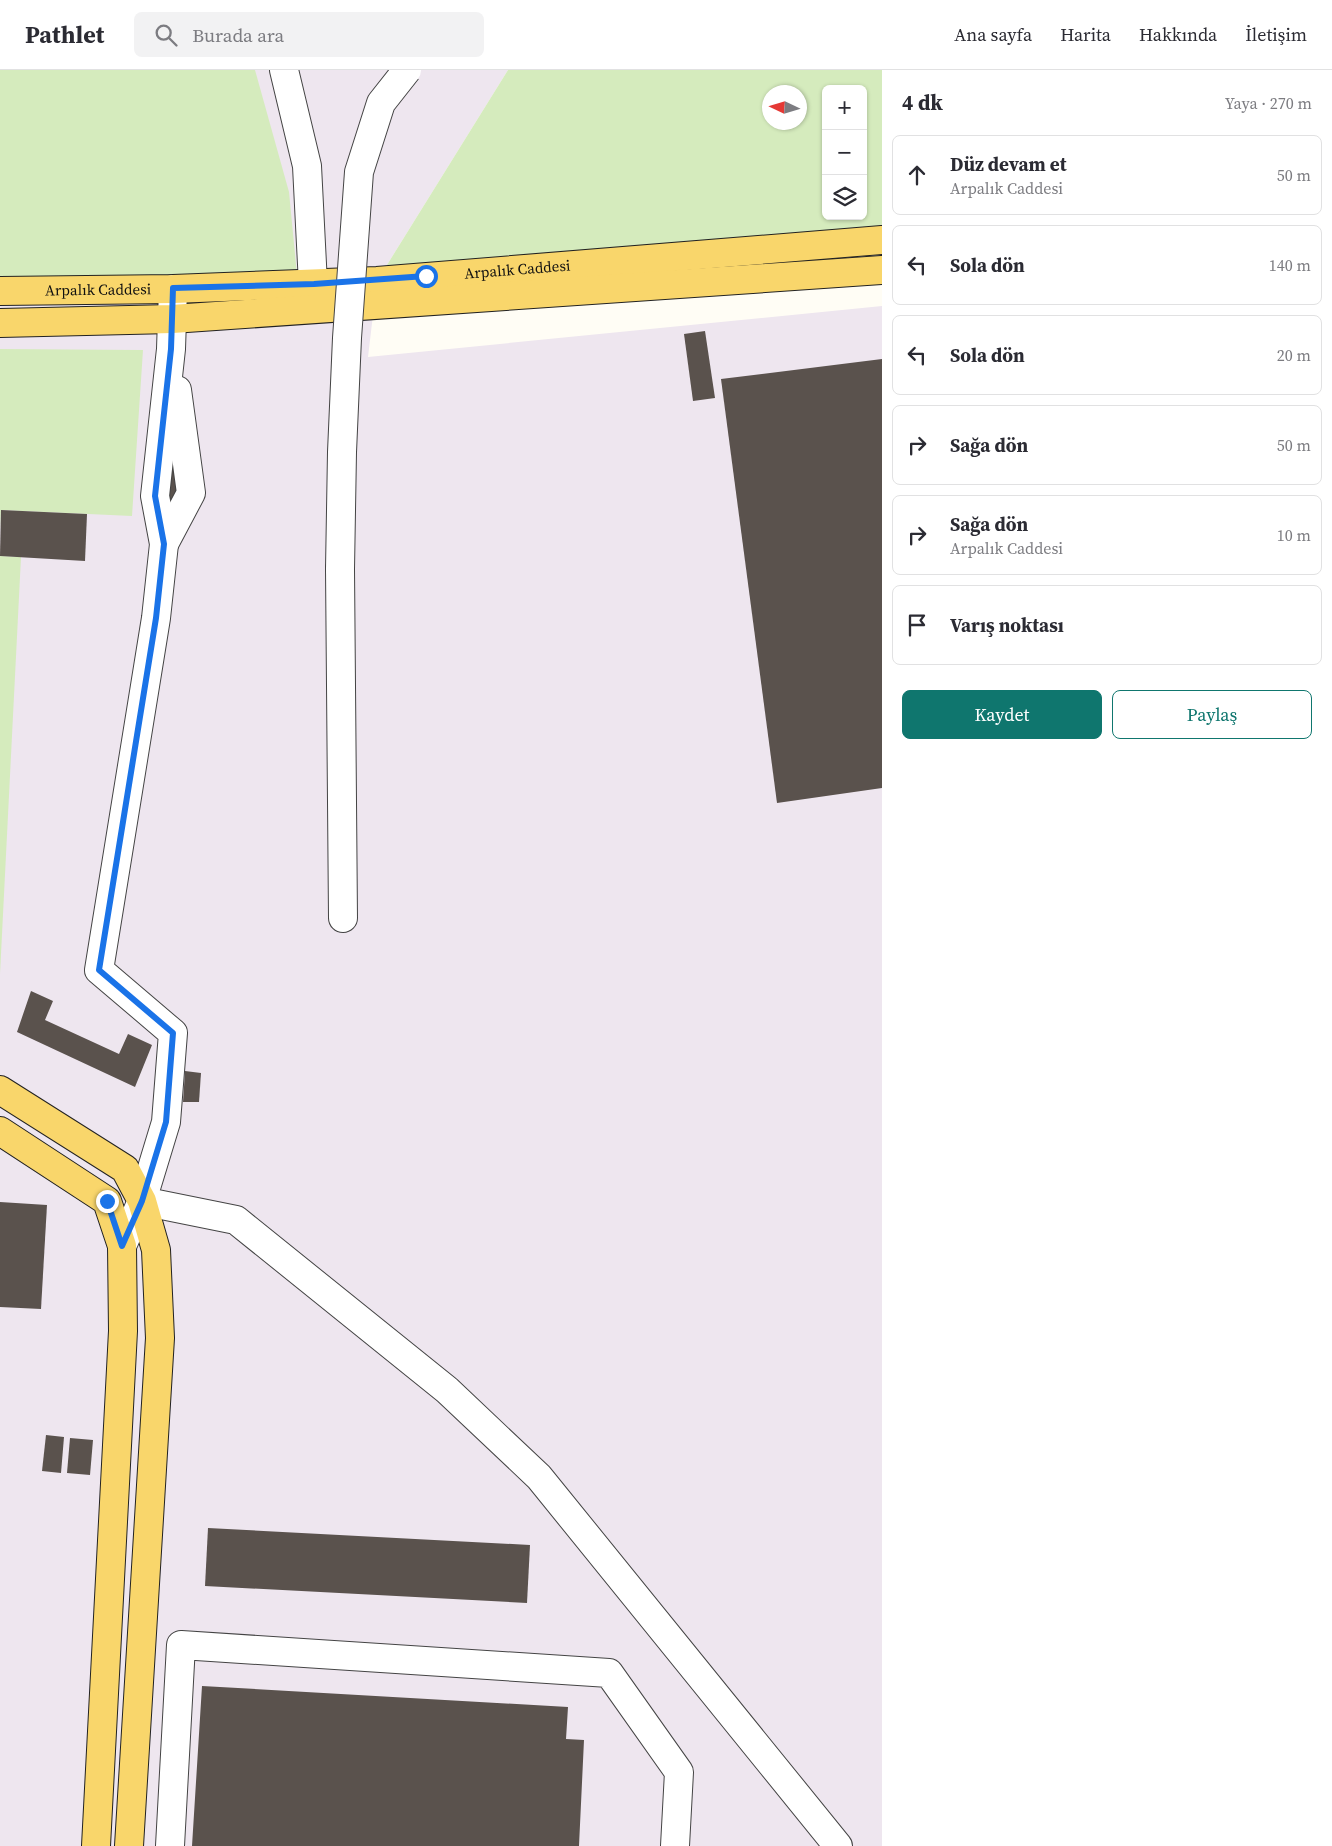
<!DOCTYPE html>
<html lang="tr">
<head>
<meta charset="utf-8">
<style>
  body { margin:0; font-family:"Source Serif 4",serif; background:#f2f2f3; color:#2b2b33 }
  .controls { position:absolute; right:15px; top:15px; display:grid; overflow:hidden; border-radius:8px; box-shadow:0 1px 4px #0004 }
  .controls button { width:45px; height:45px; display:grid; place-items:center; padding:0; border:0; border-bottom:1px solid #e1e1e2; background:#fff; color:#2b2b33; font:25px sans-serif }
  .compass { position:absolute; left:762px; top:15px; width:45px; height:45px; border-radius:50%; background:#fff; box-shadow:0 1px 4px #0004; rotate:274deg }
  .stop { position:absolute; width:15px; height:15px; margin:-11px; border:4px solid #1a73e8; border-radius:50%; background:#fff }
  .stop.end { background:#1a73e8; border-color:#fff; box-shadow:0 1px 5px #0008 }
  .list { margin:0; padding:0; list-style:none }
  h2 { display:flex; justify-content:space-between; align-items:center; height:65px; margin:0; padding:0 20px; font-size:21px }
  h2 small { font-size:16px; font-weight:400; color:#7c7c81 }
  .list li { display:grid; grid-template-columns:32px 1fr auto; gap:15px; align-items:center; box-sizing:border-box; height:80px; margin:0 10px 10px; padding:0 10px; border:1px solid #e1e1e2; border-radius:8px }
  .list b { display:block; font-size:19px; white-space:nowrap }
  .list p { margin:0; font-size:16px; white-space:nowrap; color:#7c7c81 }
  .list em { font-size:16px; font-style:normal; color:#7c7c81 }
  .actions { display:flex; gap:10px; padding:15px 20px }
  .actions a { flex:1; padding:11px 0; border:1px solid #0f766e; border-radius:8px; text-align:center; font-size:18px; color:#0f766e }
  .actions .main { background:#0f766e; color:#fff }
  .icon { flex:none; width:28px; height:28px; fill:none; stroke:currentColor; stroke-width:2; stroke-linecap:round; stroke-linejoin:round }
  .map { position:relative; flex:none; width:882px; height:1776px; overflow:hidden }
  header { display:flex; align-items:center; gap:30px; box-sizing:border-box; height:70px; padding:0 25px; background:#fff; border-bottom:1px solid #e1e1e2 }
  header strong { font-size:24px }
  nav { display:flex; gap:28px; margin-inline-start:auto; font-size:18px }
  .search { width:350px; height:45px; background:#f2f2f3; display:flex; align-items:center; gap:12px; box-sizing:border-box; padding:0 18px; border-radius:8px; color:#7c7c81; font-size:19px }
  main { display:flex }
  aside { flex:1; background:#fff }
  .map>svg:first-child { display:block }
  .industrial { fill:#eee6ef }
  .green { fill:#d5ebbd; fill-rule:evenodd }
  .building { fill:#5a524d }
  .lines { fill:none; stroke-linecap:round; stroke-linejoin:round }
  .minor-casing { stroke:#444; stroke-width:30 }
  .major-casing { stroke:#222; stroke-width:30 }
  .minor { stroke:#fff; stroke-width:28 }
  .major { stroke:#f9d66b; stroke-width:28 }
  .minor-bridge-casing { stroke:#444; stroke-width:30; stroke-linecap:butt }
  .minor-bridge { stroke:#fff; stroke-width:28 }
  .route { stroke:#1a73e8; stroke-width:6 }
  .labels { text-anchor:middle; stroke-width:5; stroke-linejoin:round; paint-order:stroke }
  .street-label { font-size:15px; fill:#111; stroke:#fff }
</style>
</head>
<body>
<header>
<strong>Pathlet</strong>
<div class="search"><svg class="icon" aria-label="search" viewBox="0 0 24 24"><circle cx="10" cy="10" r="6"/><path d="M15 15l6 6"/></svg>Burada ara</div>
<nav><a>Ana sayfa</a><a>Harita</a><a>Hakkında</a><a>İletişim</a></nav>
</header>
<main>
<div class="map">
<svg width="882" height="1776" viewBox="0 0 882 1776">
  <rect width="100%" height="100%" fill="#fffdf5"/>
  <path class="industrial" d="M0 0H508L377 211 368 287 882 236V1776H0Z"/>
  <g class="green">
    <path d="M0 0H255L289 122 298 215 0 221Z"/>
    <path d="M508 0H882V170L377 211ZM826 19H863V146H826ZM769 22H799V52H769Z"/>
    <path d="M0 279 143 280 132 446 1 440 0 459Z"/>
    <path d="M0 486 21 487 0 904Z"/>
  </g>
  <g class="building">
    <path d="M705 261 715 328 693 331 684 264Z"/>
    <path d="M882 289V718L777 733 721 309Z"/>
    <path d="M165 398 181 400 179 429H163Z"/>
    <path d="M1 440 87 444 85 491 0 486Z"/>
    <path d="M31 921 53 931 45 950 119 984 128 964 152 975 135 1017 17 962Z"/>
    <path d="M185 1001 201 1003 199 1032H183Z"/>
    <path d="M0 1132 47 1135 41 1239 0 1237Z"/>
    <path d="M46 1365 64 1367 61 1403 42 1401Z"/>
    <path d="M70 1368 93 1370 90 1405 67 1403Z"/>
    <path d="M208 1458 530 1475 527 1533 205 1516Z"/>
    <path d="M202 1616 568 1637 566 1669 584 1670 579 1776H192Z"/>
  </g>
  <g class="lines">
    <defs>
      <g id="minor">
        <path d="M284 0 307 96 313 214"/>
        <path d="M164 474 191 423 177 320"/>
        <path d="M340 499 343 848"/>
        <path d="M142 1131 236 1150 447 1320 539 1407 838 1776"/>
        <path d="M122 1176 142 1131 166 1052 173 963 99 900 156 548 164 474 155 426 171 279 173 219"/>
        <path d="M170 1776 181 1575 609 1603 679 1702 675 1776"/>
      </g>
      <g id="major">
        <path id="s1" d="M0 221 173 219 377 211 882 170"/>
        <path d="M0 253 172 249 882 200"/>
        <path d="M0 1020 125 1099 142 1131 156 1180 160 1268 129 1776"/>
        <path d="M0 1061 107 1131 122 1176 123 1261 96 1776"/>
      </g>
    </defs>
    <use href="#minor" class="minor-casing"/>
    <use href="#major" class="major-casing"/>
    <use href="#minor" class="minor"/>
    <use href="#major" class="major"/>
    <defs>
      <path id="minor-bridge" d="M340 499 342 382 347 268 359 102 381 33 407 0"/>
    </defs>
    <use href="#minor-bridge" class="minor-bridge-casing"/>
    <use href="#minor-bridge" class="minor-bridge"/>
  </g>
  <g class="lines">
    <path class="route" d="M107 1131 122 1176 142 1131 166 1052 173 963 99 900 156 548 164 474 155 426 171 279 173 218 314 214 426 206"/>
  </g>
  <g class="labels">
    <g class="street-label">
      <text dy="5" stroke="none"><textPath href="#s1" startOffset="518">Arpalık Caddesi</textPath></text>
      <text dy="5" stroke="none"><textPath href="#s1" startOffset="98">Arpalık Caddesi</textPath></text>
    </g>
  </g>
</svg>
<div class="controls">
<button>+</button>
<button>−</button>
<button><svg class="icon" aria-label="layers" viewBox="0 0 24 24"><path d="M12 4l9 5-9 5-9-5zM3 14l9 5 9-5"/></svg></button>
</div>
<svg class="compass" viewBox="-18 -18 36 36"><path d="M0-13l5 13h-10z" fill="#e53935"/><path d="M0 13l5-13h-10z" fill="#7c7c81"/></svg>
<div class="stop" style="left:426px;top:206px"></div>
<div class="stop end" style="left:107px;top:1131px"></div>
</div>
<aside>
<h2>4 dk<small>Yaya · 270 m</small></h2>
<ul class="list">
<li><svg class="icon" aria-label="ahead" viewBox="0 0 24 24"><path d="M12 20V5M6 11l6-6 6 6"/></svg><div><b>Düz devam et</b><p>Arpalık Caddesi</p></div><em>50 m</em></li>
<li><svg class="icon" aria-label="left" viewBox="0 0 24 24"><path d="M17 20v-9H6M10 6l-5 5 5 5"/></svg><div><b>Sola dön</b></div><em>140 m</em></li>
<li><svg class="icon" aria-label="left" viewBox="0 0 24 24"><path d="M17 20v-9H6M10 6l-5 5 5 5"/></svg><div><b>Sola dön</b></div><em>20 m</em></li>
<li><svg class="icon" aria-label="right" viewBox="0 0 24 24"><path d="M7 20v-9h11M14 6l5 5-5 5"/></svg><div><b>Sağa dön</b></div><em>50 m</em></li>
<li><svg class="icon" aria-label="right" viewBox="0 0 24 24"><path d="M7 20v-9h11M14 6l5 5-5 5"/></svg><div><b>Sağa dön</b><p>Arpalık Caddesi</p></div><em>10 m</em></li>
<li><svg class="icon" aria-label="arrive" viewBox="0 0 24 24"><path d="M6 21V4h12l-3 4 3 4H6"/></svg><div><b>Varış noktası</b></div></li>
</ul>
<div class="actions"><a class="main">Kaydet</a><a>Paylaş</a></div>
</aside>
</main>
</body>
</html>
